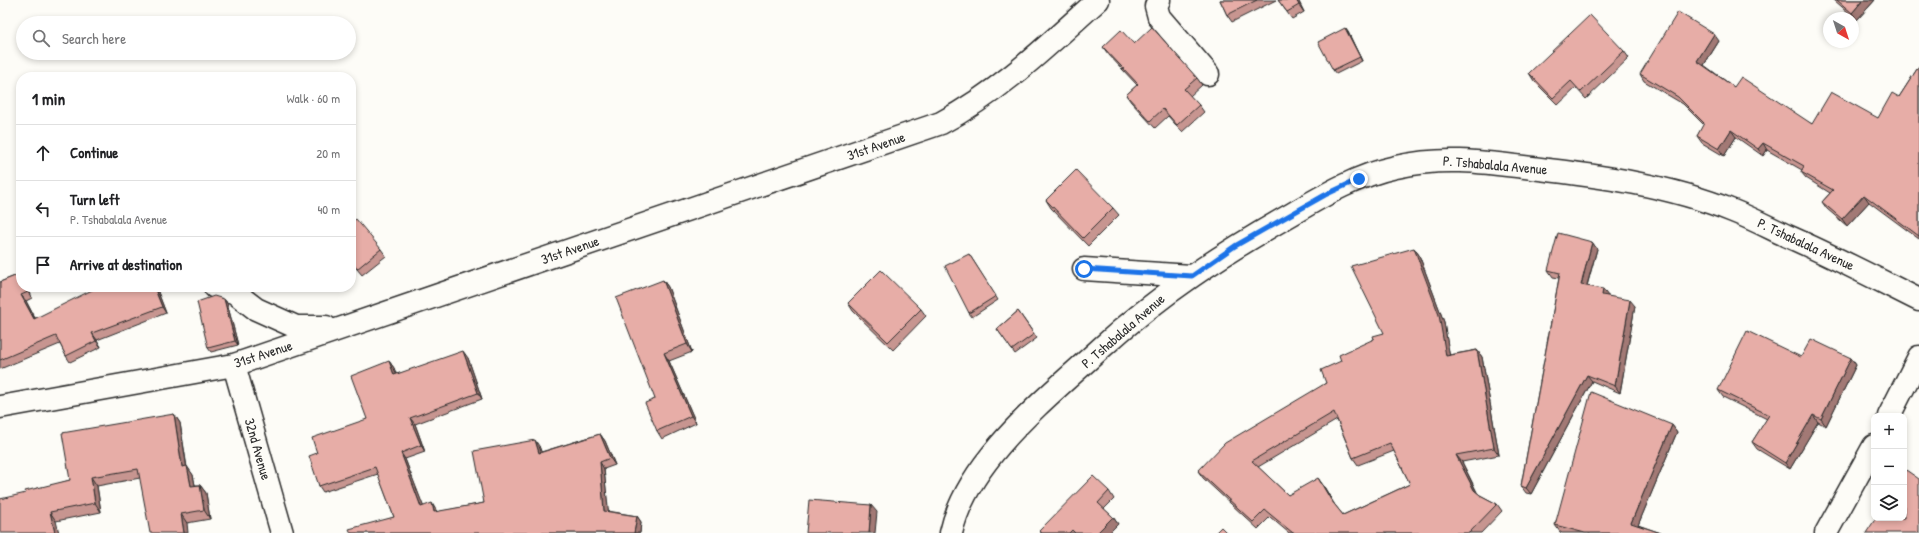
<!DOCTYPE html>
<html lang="en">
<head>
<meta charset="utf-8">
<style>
  body { margin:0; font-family:"Patrick Hand",sans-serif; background:#f2f2f2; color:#202124 }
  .controls { position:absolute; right:12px; bottom:12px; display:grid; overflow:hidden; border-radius:8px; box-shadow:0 2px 6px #0003 }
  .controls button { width:36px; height:36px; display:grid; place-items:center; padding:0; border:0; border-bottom:1px solid #e0e0e0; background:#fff; color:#202124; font:20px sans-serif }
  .compass { position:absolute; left:1823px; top:12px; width:36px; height:36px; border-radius:50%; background:#fff; box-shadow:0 2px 6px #0003; rotate:141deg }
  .stop { position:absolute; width:12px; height:12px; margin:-9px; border:3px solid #1a73e8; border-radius:50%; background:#fff }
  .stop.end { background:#1a73e8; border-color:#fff; box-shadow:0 1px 4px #0008 }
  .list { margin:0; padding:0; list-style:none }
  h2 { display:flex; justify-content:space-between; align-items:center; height:52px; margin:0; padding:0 16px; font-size:17px }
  h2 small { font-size:13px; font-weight:400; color:#757577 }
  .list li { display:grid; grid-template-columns:26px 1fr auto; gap:12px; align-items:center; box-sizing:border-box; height:56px; padding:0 16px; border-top:1px solid #e0e0e0 }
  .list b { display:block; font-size:15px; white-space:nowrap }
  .list p { margin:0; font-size:13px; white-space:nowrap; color:#757577 }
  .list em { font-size:13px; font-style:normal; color:#757577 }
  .icon { flex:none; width:22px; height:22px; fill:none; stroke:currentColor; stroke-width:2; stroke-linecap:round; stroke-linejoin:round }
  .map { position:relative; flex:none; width:1919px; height:533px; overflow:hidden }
  .search { position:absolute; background:#fff; box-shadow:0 2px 6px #0003; left:16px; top:16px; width:340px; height:44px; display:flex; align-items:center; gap:10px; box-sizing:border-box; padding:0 14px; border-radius:22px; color:#757577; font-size:15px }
  .panel { position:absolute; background:#fff; box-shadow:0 2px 6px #0003; left:16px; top:72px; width:340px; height:220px; border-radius:16px }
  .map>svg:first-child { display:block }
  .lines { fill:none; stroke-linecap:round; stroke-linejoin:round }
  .minor-casing { stroke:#2b2b2b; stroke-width:25 }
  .minor { stroke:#fdfcf7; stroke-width:22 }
  .wall { fill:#c79590; stroke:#2b2b2b; fill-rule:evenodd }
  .shaded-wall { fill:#a27975; stroke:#2b2b2b }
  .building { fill:#e7ada7; stroke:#2b2b2b; fill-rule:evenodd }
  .route { stroke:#1a73e8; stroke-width:5 }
  .labels { text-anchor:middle; stroke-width:3; stroke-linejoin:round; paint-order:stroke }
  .street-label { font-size:14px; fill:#2b2b2b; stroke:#fdfcf7 }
</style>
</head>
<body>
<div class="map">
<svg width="1919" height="533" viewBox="0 0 1919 533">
  <rect width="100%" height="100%" fill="#fdfcf7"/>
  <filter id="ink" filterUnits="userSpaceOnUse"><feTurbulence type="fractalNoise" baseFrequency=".025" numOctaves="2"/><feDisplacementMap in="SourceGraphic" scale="8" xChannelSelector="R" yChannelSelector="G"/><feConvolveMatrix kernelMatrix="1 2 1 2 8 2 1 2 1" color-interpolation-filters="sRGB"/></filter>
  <g filter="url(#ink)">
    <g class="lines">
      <defs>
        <g id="minor">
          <path d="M1159 0 1156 6 1159 17 1208 74"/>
          <path d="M1084 269 1191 276"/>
          <path d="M215 287 234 292 256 309 296 327H326"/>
          <path d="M234 365 282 533"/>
          <path d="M0 407 234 365 941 123C1001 91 1048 45 1098 0"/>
          <path d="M1889 416 1919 357"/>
          <path d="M951 533C967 460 1047 398 1100 349 1160 294 1222 254 1292 214 1324 195 1358 175 1396 167 1443 156 1484 162 1532 168 1600 176 1669 185 1733 211 1751 218 1768 227 1785 235 1831 255 1875 278 1919 300"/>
          <path d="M1826 533 1874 446"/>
        </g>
      </defs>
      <use href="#minor" class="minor-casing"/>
      <use href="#minor" class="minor"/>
    </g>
    <g class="wall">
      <path d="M1220 0H1276L1232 22 1227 15Z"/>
      <path d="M1278 0H1298L1304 12 1292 19Z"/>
      <path d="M1834 0H1875L1857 20Z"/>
      <path d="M1345 28 1348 32 1362 61 1336 74 1333 70Z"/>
      <path d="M1719 41 1704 65 1734 87 1812 124 1878 118 1899 97 1919 66V239L1869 202 1847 226 1827 209 1822 202 1830 193 1806 178 1801 172 1802 170 1767 150 1763 156 1736 137 1724 156 1702 143 1697 136 1704 125 1683 104 1644 81 1640 74Z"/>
      <path d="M1134 44 1197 78 1202 85 1190 96 1199 105 1204 112 1182 132 1168 116 1155 128 1131 102 1126 95 1137 85 1108 54 1103 47Z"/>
      <path d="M1624 51 1629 58 1586 99 1576 88 1558 105 1534 81 1529 73Z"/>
      <path d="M1046 200 1113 208 1119 215 1088 246 1051 208Z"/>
      <path d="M351 223 381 249 386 256 362 275 351 262Z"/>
      <path d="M1592 242 1597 249 1587 286 1608 296 1635 306 1620 393 1592 381 1531 494 1526 493 1521 486 1559 278 1553 277 1548 270Z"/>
      <path d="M1414 248 1419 255 1444 322 1449 355 1477 350 1482 357 1499 455 1462 462 1477 492 1480 495 1497 504 1502 511 1481 533H1289L1270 517 1258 529 1203 478 1198 471 1326 383 1341 361 1384 333ZM1337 420 1353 458 1358 465 1394 451 1410 484 1343 515 1334 504 1323 485 1288 495 1258 467Z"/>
      <path d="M969 254 998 300 972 317 969 313Z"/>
      <path d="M20 274 21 275V287H28L32 298 26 301 35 318 156 287 166 313 97 340 101 347 70 362 66 356 60 344 0 369V282Z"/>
      <path d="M663 280 668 287 692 352 669 361 696 423 662 439 657 431 655 399Z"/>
      <path d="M224 299 227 303 238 345 211 352 208 348Z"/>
      <path d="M848 303 921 309 926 316 893 350 853 311Z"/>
      <path d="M1018 311 1037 338 1015 354 997 329Z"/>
      <path d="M1801 357 1851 358 1856 365 1826 426 1818 422 1790 469 1757 449 1752 442 1767 419 1723 397 1718 390Z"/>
      <path d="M468 358 482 399 415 424 425 452 405 459 423 506 436 510 437 512 484 503 539 446 541 452 600 434 605 441 615 465 604 469 608 511 637 516 641 522 640 533H351L394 517 378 474 323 492 319 486 317 453 367 419 389 361 394 368 396 374Z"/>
      <path d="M174 414 180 423 187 467 193 475 195 485H200L206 493 210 519 187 523 140 478 97 486 101 512 56 521 26 493 70 480Z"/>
      <path d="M1672 425 1677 432 1638 525 1661 533H1562L1560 532 1555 525Z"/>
      <path d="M1109 491 1114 499 1104 509 1113 517 1118 524 1109 533H1041L1039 531Z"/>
    </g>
    <g class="shaded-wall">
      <path d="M1296 0H1298L1304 12 1299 5Z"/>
      <path d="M1863 0H1875L1857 20 1852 13Z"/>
      <path d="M1345 28 1348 32 1362 61 1360 57Z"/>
      <path d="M1714 34 1719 41 1702 68 1697 61Z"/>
      <path d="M1731 130 1736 137 1724 156 1719 149Z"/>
      <path d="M1763 143 1767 150 1763 156 1758 149Z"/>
      <path d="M1864 195 1869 202 1847 226 1842 219Z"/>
      <path d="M1592 242 1597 249 1585 292 1581 285Z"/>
      <path d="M1414 248 1419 255 1444 322 1451 363 1446 356Z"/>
      <path d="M663 280 668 287 692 352 687 344Z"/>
      <path d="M26 287H28L32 298 28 292Z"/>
      <path d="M154 287H156L166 313 162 307Z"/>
      <path d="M1603 289 1608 296 1606 302 1602 295Z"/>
      <path d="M21 295 26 301 38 325 34 319Z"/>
      <path d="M224 299 227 303 238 345 235 341Z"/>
      <path d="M1630 300 1635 306 1620 393 1615 386Z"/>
      <path d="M92 333 97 340 101 347 96 341Z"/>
      <path d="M1477 350 1482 357 1499 455 1494 448Z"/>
      <path d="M463 351 468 358 482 399 478 393Z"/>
      <path d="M664 353 669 361 696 423 691 416Z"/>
      <path d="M1851 358 1856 365 1826 426 1821 419Z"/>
      <path d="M389 361 394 368 399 381 394 375Z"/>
      <path d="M1587 375 1592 381 1531 494 1526 488Z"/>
      <path d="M174 414 180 423 188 476 182 467Z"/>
      <path d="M1813 415 1818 422 1790 469 1785 463Z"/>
      <path d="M410 418 415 424 425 452 421 445Z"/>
      <path d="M1672 425 1677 432 1636 530 1631 523Z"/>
      <path d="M600 434 605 441 615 465 610 458Z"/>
      <path d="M535 440 539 446 544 459 539 453Z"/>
      <path d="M401 453 405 459 426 513 421 507Z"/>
      <path d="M1456 455 1462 462 1479 497 1474 490Z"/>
      <path d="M600 462 604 469 609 517 604 511Z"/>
      <path d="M187 466 193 475 197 495 191 486Z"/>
      <path d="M91 477 97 486 101 512 95 503Z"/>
      <path d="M1318 478 1323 485 1336 507 1331 500Z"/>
      <path d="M200 485 206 493 210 519 204 510Z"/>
      <path d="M432 503 436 510 439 519 434 512Z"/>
      <path d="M871 505 877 512 875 533H869Z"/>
      <path d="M50 512 56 521 59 533H55Z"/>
      <path d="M181 514 187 523 188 533H184Z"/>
      <path d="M637 516 641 522 640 533H634Z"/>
      <path d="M1113 517 1118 524 1109 533H1097Z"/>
    </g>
    <g class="building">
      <path d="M1220 0H1257L1227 15Z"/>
      <path d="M1278 0H1296L1299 5 1287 12Z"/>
      <path d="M1837 0H1863L1852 13Z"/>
      <path d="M1678 12 1714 34 1697 61 1734 87 1741 77 1812 124 1831 92 1878 118 1892 93 1899 97 1919 66V236L1864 195 1842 219 1822 202 1833 190 1801 172 1804 166 1763 143 1758 149 1731 130 1719 149 1697 136 1704 123 1678 97 1640 74Z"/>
      <path d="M1590 15 1624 51 1581 92 1571 81 1553 98 1529 73Z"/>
      <path d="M1152 27 1197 78 1184 89 1199 105 1177 125 1163 109 1150 121 1126 95 1138 84 1103 47 1121 30 1134 44Z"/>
      <path d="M1345 28 1360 57 1333 70 1318 42Z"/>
      <path d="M1076 170 1113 208 1083 238 1046 200Z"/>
      <path d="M356 219 381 249 357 269 351 261V223Z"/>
      <path d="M1558 233 1592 242 1581 285 1603 289 1602 295 1630 300 1615 386 1587 375 1526 488 1521 486 1560 273 1548 270Z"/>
      <path d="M1414 248 1439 315 1446 356 1477 350 1494 448 1456 455 1474 490 1480 495 1497 504 1469 533H1293L1265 510 1253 522 1198 471 1225 443 1326 383 1321 370 1341 361 1339 355 1374 339 1373 336 1384 333 1351 266ZM1334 412 1353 458 1390 443 1410 484 1343 515 1331 500 1318 478 1288 495 1252 461Z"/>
      <path d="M969 254 996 296 969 313 945 266Z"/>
      <path d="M881 270 921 309 888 342 848 303Z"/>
      <path d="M20 274 21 276V287H26L28 292 21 295 34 319 98 287H154L162 307 92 333 96 341 66 356 56 336 0 360V282Z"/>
      <path d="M663 280 687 344 664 353 691 416 657 431 645 403 655 399 616 298Z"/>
      <path d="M214 296 224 299 235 341 208 348 197 302Z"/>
      <path d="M1018 311 1034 334 1012 350 997 329Z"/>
      <path d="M1747 331 1801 357 1811 339 1851 358 1821 419 1813 415 1785 463 1752 442 1769 415 1718 390Z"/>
      <path d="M463 351 478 393 410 418 421 445 401 453 421 507 432 503 434 512 484 503 474 451 535 440 539 453 600 434 610 458 600 462 604 511 637 516 634 533H351L349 529 394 517 375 467 319 486 309 456 317 453 312 438 367 419 351 376 389 361 394 375Z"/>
      <path d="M1591 392 1672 425 1631 523 1661 533H1585L1555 525Z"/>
      <path d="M174 414 182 467 187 466 191 486 200 485 204 510 181 514 184 533H150L138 469 91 477 95 503 50 512 55 533H0V499L26 493 25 491 70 480 62 433Z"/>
      <path d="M1906 470 1919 479V533H1866L1876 518H1904V473Z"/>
      <path d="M1093 476 1109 491 1098 503 1113 517 1097 533H1075L1072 530 1069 533H1042L1039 531Z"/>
      <path d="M809 500 871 505 869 533H806Z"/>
      <path d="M1221 527 1227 533H1215Z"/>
    </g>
  </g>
  <g class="lines" filter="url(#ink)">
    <path class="route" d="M1084 269 1192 276 1235 246 1325 195 1359 179"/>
  </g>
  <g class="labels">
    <g class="street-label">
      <text transform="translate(876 146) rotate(-19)" y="5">31st Avenue</text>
      <text transform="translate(1495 165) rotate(5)" y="5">P. Tshabalala Avenue</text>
      <text transform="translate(1806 244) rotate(25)" y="5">P. Tshabalala Avenue</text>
      <text transform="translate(570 250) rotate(-19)" y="5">31st Avenue</text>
      <text transform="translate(1123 331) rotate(-41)" y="5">P. Tshabalala Avenue</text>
      <text transform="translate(263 354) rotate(-18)" y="5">31st Avenue</text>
      <text transform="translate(258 449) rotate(74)" y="5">32nd Avenue</text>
    </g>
  </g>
</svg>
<div class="controls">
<button>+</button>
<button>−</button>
<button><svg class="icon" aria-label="layers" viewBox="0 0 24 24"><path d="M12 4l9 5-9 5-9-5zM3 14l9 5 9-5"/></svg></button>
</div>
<svg class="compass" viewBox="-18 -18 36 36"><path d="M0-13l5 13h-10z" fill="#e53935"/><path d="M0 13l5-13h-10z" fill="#757577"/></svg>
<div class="stop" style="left:1084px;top:269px"></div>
<div class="stop end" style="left:1359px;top:179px"></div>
<div class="search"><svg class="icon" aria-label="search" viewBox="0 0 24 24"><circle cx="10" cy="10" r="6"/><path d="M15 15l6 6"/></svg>Search here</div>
<section class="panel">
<h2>1 min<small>Walk · 60 m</small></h2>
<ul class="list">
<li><svg class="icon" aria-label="ahead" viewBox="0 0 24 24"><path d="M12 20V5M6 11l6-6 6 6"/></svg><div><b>Continue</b></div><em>20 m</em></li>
<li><svg class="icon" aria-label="left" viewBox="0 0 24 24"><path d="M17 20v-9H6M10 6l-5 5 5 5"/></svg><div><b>Turn left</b><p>P. Tshabalala Avenue</p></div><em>40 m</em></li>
<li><svg class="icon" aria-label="arrive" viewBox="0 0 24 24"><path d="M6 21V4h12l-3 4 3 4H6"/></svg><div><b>Arrive at destination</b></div></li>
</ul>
</section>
</div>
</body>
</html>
